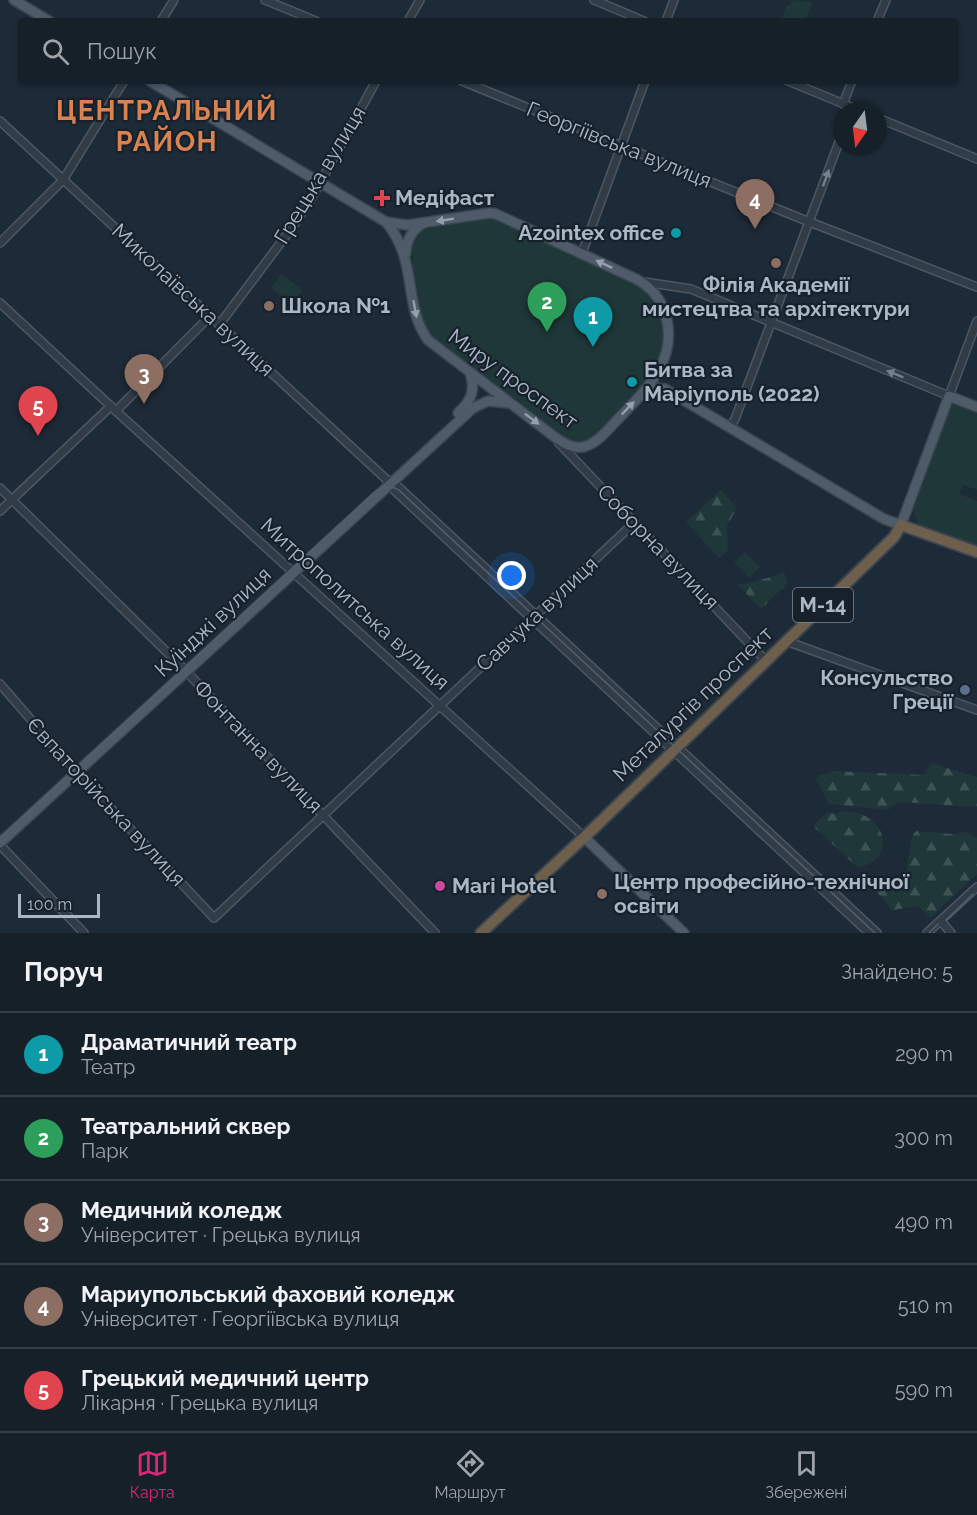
<!DOCTYPE html>
<html lang="uk">
<head>
<meta charset="utf-8">
<style>
  body { margin:0; font-family:Raleway,sans-serif; background:#232d35; color:#f1f3f6 }
  .compass { position:absolute; left:833px; top:102px; width:54px; height:54px; border-radius:50%; background:#162029; box-shadow:0 2px 4px #0004; rotate:194deg }
  .scale { position:absolute; left:18px; bottom:15px; width:82px; box-sizing:border-box; padding-left:6px; border:3px solid #aab7c5; border-top:0; font-size:16px; line-height:21px; white-space:nowrap; color:#aab7c5; -webkit-text-stroke:4px #17212b; paint-order:stroke }
  .you { position:absolute; left:512px; top:576px; width:21px; height:21px; margin:-15px; border:4px solid #fff; border-radius:50%; background:#1a73e8; box-shadow:0 0 0 9px #1a73e833 }
  .badge { display:grid; place-items:center; width:39px; height:39px; border-radius:50%; background:#db2777; color:#fff; font-size:20px; font-weight:700 }
  .pin { position:absolute; translate:-50% -50px; filter:drop-shadow(0 2px 3px #0008) }
  .pin::after { content:''; position:absolute; top:32px; width:21px; height:18px; background:inherit; clip-path:polygon(0 0,100% 0,50% 100%) }
  .list { margin:0; padding:0; list-style:none }
  h2 { display:flex; justify-content:space-between; align-items:center; height:78px; margin:0; padding:0 24px; font-size:26px }
  h2 small { font-size:20px; font-weight:400; color:#9ea3a8 }
  .list li { display:grid; grid-template-columns:39px 1fr auto; gap:18px; align-items:center; box-sizing:border-box; height:84px; padding:0 24px; border-top:2px solid #353e46 }
  .list b { display:block; font-size:22px; white-space:nowrap }
  .list p { margin:0; font-size:20px; white-space:nowrap; color:#9ea3a8 }
  .list em { font-size:20px; font-style:normal; color:#9ea3a8 }
  .icon { flex:none; width:33px; height:33px; fill:none; stroke:currentColor; stroke-width:2; stroke-linecap:round; stroke-linejoin:round }
  .map { position:relative; flex:none; width:977px; height:933px; overflow:hidden }
  .search { position:absolute; background:#162029; box-shadow:0 2px 4px #0004; left:18px; right:18px; top:18px; height:66px; display:flex; align-items:center; gap:15px; box-sizing:border-box; padding:0 21px; border-radius:6px; color:#9ea3a8; font-size:22px }
  .sheet { height:498px; background:#162029 }
  nav { display:flex; justify-content:space-around; align-items:center; box-sizing:border-box; height:84px; border-top:2px solid #353e46; background:#162029; font-size:16px; color:#9ea3a8 }
  nav a { display:grid; justify-items:center; gap:3px }
  nav .on { color:#db2777 }
  .map>svg:first-child { display:block }
  .forest { fill:url(#forest-firs) }
  .park { fill:#1f3738 }
  .lines { fill:none; stroke-linecap:round; stroke-linejoin:round }
  .minor-casing { stroke:#4c5763; stroke-width:10 }
  .major-casing { stroke:#3a4551; stroke-width:12 }
  .highway-casing { stroke:#39444f; stroke-width:14 }
  .minor { stroke:#313c47; stroke-width:7 }
  .major { stroke:#4e5b68; stroke-width:9 }
  .highway { stroke:#6e5f4d; stroke-width:10 }
  .tram { stroke:#52606f; stroke-width:1.5 }
  .oneway { fill:#74808c }
  .oneway2 { fill:#93a0ae }
  .health-dot { fill:#e0444e; stroke:#17212b; stroke-width:2 }
  .culture-dot { fill:#0f9aa8; stroke:#17212b; stroke-width:2 }
  .education-dot { fill:#8d6e63; stroke:#17212b; stroke-width:2 }
  .service-dot { fill:#5c6f8a; stroke:#17212b; stroke-width:2 }
  .hotel-dot { fill:#d1479c; stroke:#17212b; stroke-width:2 }
  .labels { text-anchor:middle; stroke-width:4.5; stroke-linejoin:round; paint-order:stroke }
  .shield { fill:#17212b; stroke:#7e8a97; stroke-width:1.5 }
  .shield-label { font-size:20px; font-weight:bold; fill:#aab7c5 }
  .street-label { font-size:21px; fill:#aab7c5; stroke:#17212b }
  .poi-label { font-size:21px; font-weight:bold; fill:#aab7c5; stroke:#17212b; text-anchor:start }
  .district-label { font-size:27px; font-weight:bold; letter-spacing:1.5px; fill:#da8250; stroke:#17212b }
</style>
</head>
<body>
<div class="map">
<svg width="977" height="933" viewBox="0 0 977 933">
  <defs>
    <pattern id="forest-firs" width="22" height="20" patternUnits="userSpaceOnUse" patternTransform="scale(1.5)"><rect width="22" height="20" fill="#1f3738"/><path d="M5 1l3.5 6h-7zM16 11l3.5 6h-7z" fill="#3d5253"/></pattern>
  </defs>
  <rect width="100%" height="100%" fill="#1d2a37"/>
  <g class="forest">
    <path d="M721 490 737 508 727 526 728 550 719 558 686 522Z"/>
    <path d="M784 571 787 584 761 609 738 585 776 576Z"/>
    <path d="M931 763 977 777V807L899 802 888 810 829 804 816 778 821 775 833 771 924 775Z"/>
    <path d="M842 811C883 809 902 857 858 868L813 826 827 812 836 814Z"/>
    <path d="M917 831 951 834 967 832 977 838V874L930 918 918 906 892 910 864 877 905 883 911 840 914 833Z"/>
  </g>
  <g class="park">
    <path d="M792 0 813 2 805 21H791L782 18 787 5 790 6Z"/>
    <path d="M484 218 502 220 634 283 646 291 658 309 666 340 660 358 639 392 598 435 586 442 579 443 572 442 560 435 436 341C433 338 429 334 427 330 419 318 408 252 414 239 416 234 422 230 428 228Z"/>
    <path d="M281 274 303 290 292 304 271 288Z"/>
    <path d="M952 402 977 411V490L963 485 960 494 977 501V545L918 524 914 515V508Z"/>
    <path d="M745 552 760 567 749 578 734 562Z"/>
  </g>
  <g class="lines">
    <defs>
      <g id="minor">
        <path d="M265 0 316 21"/>
        <path d="M594 0 644 21"/>
        <path d="M161 21 174 0"/>
        <path d="M408 21 420 0"/>
        <path d="M666 21 674 0"/>
        <path d="M877 21 886 0"/>
        <path d="M462 81 802 219 977 287"/>
        <path d="M788 81 861 111"/>
        <path d="M843 104 852 81"/>
        <path d="M878 118 977 159"/>
        <path d="M0 121 386 479 393 482 877 933"/>
        <path d="M0 243 63 180 124 81"/>
        <path d="M582 253 645 81"/>
        <path d="M644 282 691 289 949 396 977 321"/>
        <path d="M0 303 117 412 584 837"/>
        <path d="M219 325 294 225 314 194 376 81"/>
        <path d="M116 411 210 316"/>
        <path d="M730 427 735 419 842 134"/>
        <path d="M558 442 766 661"/>
        <path d="M387 481 394 490 869 933"/>
        <path d="M0 488 182 667 435 933"/>
        <path d="M0 511 111 406"/>
        <path d="M786 641 977 710"/>
        <path d="M0 684 74 769 214 918 635 522"/>
        <path d="M0 845 84 933"/>
        <path d="M941 921 951 933"/>
        <path d="M927 933 977 887"/>
      </g>
      <g id="major">
        <path d="M14 0 49 21"/>
        <path d="M150 81 386 222 407 225 490 213 496 214 636 279C651 287 660 297 665 313 679 357 649 387 621 416 611 426 599 442 586 446 575 450 565 444 556 438L428 340C402 304 419 261 386 222"/>
        <path d="M406 253C406 241 412 229 424 223"/>
        <path d="M644 392 657 388 665 389 884 519 901 525 949 396 977 407"/>
        <path d="M458 413C471 401 476 390 470 373"/>
        <path d="M584 837 684 933"/>
        <path d="M0 843 473 408 488 401 508 403"/>
      </g>
      <path id="highway" d="M481 933 593 829 894 537 901 525 977 552"/>
    </defs>
    <use href="#minor" class="minor-casing"/>
    <use href="#major" class="major-casing"/>
    <use href="#highway" class="highway-casing"/>
    <use href="#minor" class="minor"/>
    <use href="#major" class="major"/>
    <use href="#highway" class="highway"/>
    <g class="tram">
      <path d="M0 838 375 492C384 486 392 485 400 491L875 933"/>
      <path d="M946 920 973 894"/>
      <path d="M929 933 938 924"/>
    </g>
  </g>
  <defs><path id="oneway-solid" d="M-6-.8H1V-3.2L6.5 0L1 3.2V.8H-6Z" transform="scale(1.5)"/></defs>
  <g class="oneway">
    <use href="#oneway-solid" transform="translate(826 178) rotate(-70)"/>
    <use href="#oneway-solid" transform="translate(895 374) rotate(-158)"/>
  </g>
  <g class="oneway2">
    <use href="#oneway-solid" transform="translate(445 220) rotate(171)"/>
    <use href="#oneway-solid" transform="translate(604 264) rotate(-155)"/>
    <use href="#oneway-solid" transform="translate(415 309) rotate(80)"/>
    <use href="#oneway-solid" transform="translate(628 408) rotate(-46)"/>
    <use href="#oneway-solid" transform="translate(532 419) rotate(37)"/>
  </g>
  <path class="health-dot" d="M379 189h6v6h6v6h-6v6h-6v-6h-6v-6h6z"/>
  <g class="culture-dot">
    <circle cx="676" cy="233" r="6"/>
    <circle cx="632" cy="382" r="6"/>
  </g>
  <g class="education-dot">
    <circle cx="776" cy="263" r="6"/>
    <circle cx="269" cy="306" r="6"/>
    <circle cx="602" cy="894" r="6"/>
  </g>
  <circle class="service-dot" cx="965" cy="690" r="6"/>
  <circle class="hotel-dot" cx="440" cy="886" r="6"/>
  <g class="labels">
    <rect class="shield" x="793" y="588" width="60" height="34" rx="4.5"/>
    <g class="shield-label">
      <text x="823" y="612">М-14</text>
    </g>
    <g class="street-label">
      <text transform="translate(619 145) rotate(22)" y="7">Георгіївська вулиця</text>
      <text transform="translate(320 175) rotate(-59)" y="7">Грецька вулиця</text>
      <text transform="translate(193 300) rotate(43)" y="7">Миколаївська вулиця</text>
      <text transform="translate(513 379) rotate(36)" y="7">Миру проспект</text>
      <text transform="translate(658 547) rotate(46)" y="7">Соборна вулиця</text>
      <text transform="translate(355 604) rotate(42)" y="7">Митрополитська вулиця</text>
      <text transform="translate(537 614) rotate(-43)" y="7">Савчука вулиця</text>
      <text transform="translate(213 622) rotate(-43)" y="7">Куїнджі вулиця</text>
      <text transform="translate(693 704) rotate(-44)" y="7">Металургів проспект</text>
      <text transform="translate(258 747) rotate(46)" y="7">Фонтанна вулиця</text>
      <text transform="translate(106 802) rotate(47)" y="7">Євпаторійська вулиця</text>
    </g>
    <g class="poi-label">
      <text x="395" y="205">Медіфаст</text>
      <text x="664" y="240" text-anchor="end">Azointex office</text>
      <text x="776" y="292" text-anchor="middle">Філія Академії<tspan x="776" dy="24">мистецтва та архітектури</tspan></text>
      <text x="281" y="313">Школа №1</text>
      <text x="644" y="377">Битва за<tspan x="644" dy="24">Маріуполь (2022)</tspan></text>
      <text x="953" y="685" text-anchor="end">Консульство<tspan x="953" dy="24">Греції</tspan></text>
      <text x="614" y="889">Центр професійно-технічної<tspan x="614" dy="24">освіти</tspan></text>
      <text x="452" y="893">Mari Hotel</text>
    </g>
    <g class="district-label">
      <text x="167" y="120">ЦЕНТРАЛЬНИЙ<tspan x="167" dy="31">РАЙОН</tspan></text>
    </g>
  </g>
</svg>
<svg class="compass" viewBox="-18 -18 36 36"><path d="M0-13l5 13h-10z" fill="#e53935"/><path d="M0 13l5-13h-10z" fill="#9ea3a8"/></svg>
<div class="scale">100 m</div>
<div class="you"></div>
<div class="pin badge" style="left:593px;top:347px;background:#0f9aa8">1</div>
<div class="pin badge" style="left:547px;top:332px;background:#2e9e5b">2</div>
<div class="pin badge" style="left:144px;top:404px;background:#8d6e63">3</div>
<div class="pin badge" style="left:755px;top:229px;background:#8d6e63">4</div>
<div class="pin badge" style="left:38px;top:436px;background:#e0444e">5</div>
<div class="search"><svg class="icon" aria-label="search" viewBox="0 0 24 24"><circle cx="10" cy="10" r="6"/><path d="M15 15l6 6"/></svg>Пошук</div>
</div>
<section class="sheet">
<h2>Поруч<small>Знайдено: 5</small></h2>
<ul class="list">
<li><span class="badge" style="background:#0f9aa8">1</span><div><b>Драматичний театр</b><p>Театр</p></div><em>290 m</em></li>
<li><span class="badge" style="background:#2e9e5b">2</span><div><b>Театральний сквер</b><p>Парк</p></div><em>300 m</em></li>
<li><span class="badge" style="background:#8d6e63">3</span><div><b>Медичний коледж</b><p>Університет · Грецька вулиця</p></div><em>490 m</em></li>
<li><span class="badge" style="background:#8d6e63">4</span><div><b>Мариупольський фаховий коледж</b><p>Університет · Георгіївська вулиця</p></div><em>510 m</em></li>
<li><span class="badge" style="background:#e0444e">5</span><div><b>Грецький медичний центр</b><p>Лікарня · Грецька вулиця</p></div><em>590 m</em></li>
</ul>
</section>
<nav>
<a class="on"><svg class="icon" aria-label="map" viewBox="0 0 24 24"><path d="M3 6l6-2 6 2 6-2v14l-6 2-6-2-6 2zM9 4v14M15 6v14"/></svg>Карта</a>
<a><svg class="icon" aria-label="directions" viewBox="0 0 24 24"><path d="M12 3l9 9-9 9-9-9zM9 14v-3h6M13 9l2 2-2 2"/></svg>Маршрут</a>
<a><svg class="icon" aria-label="saved" viewBox="0 0 24 24"><path d="M7 4h10v16l-5-4-5 4z"/></svg>Збережені</a>
</nav>
</body>
</html>
